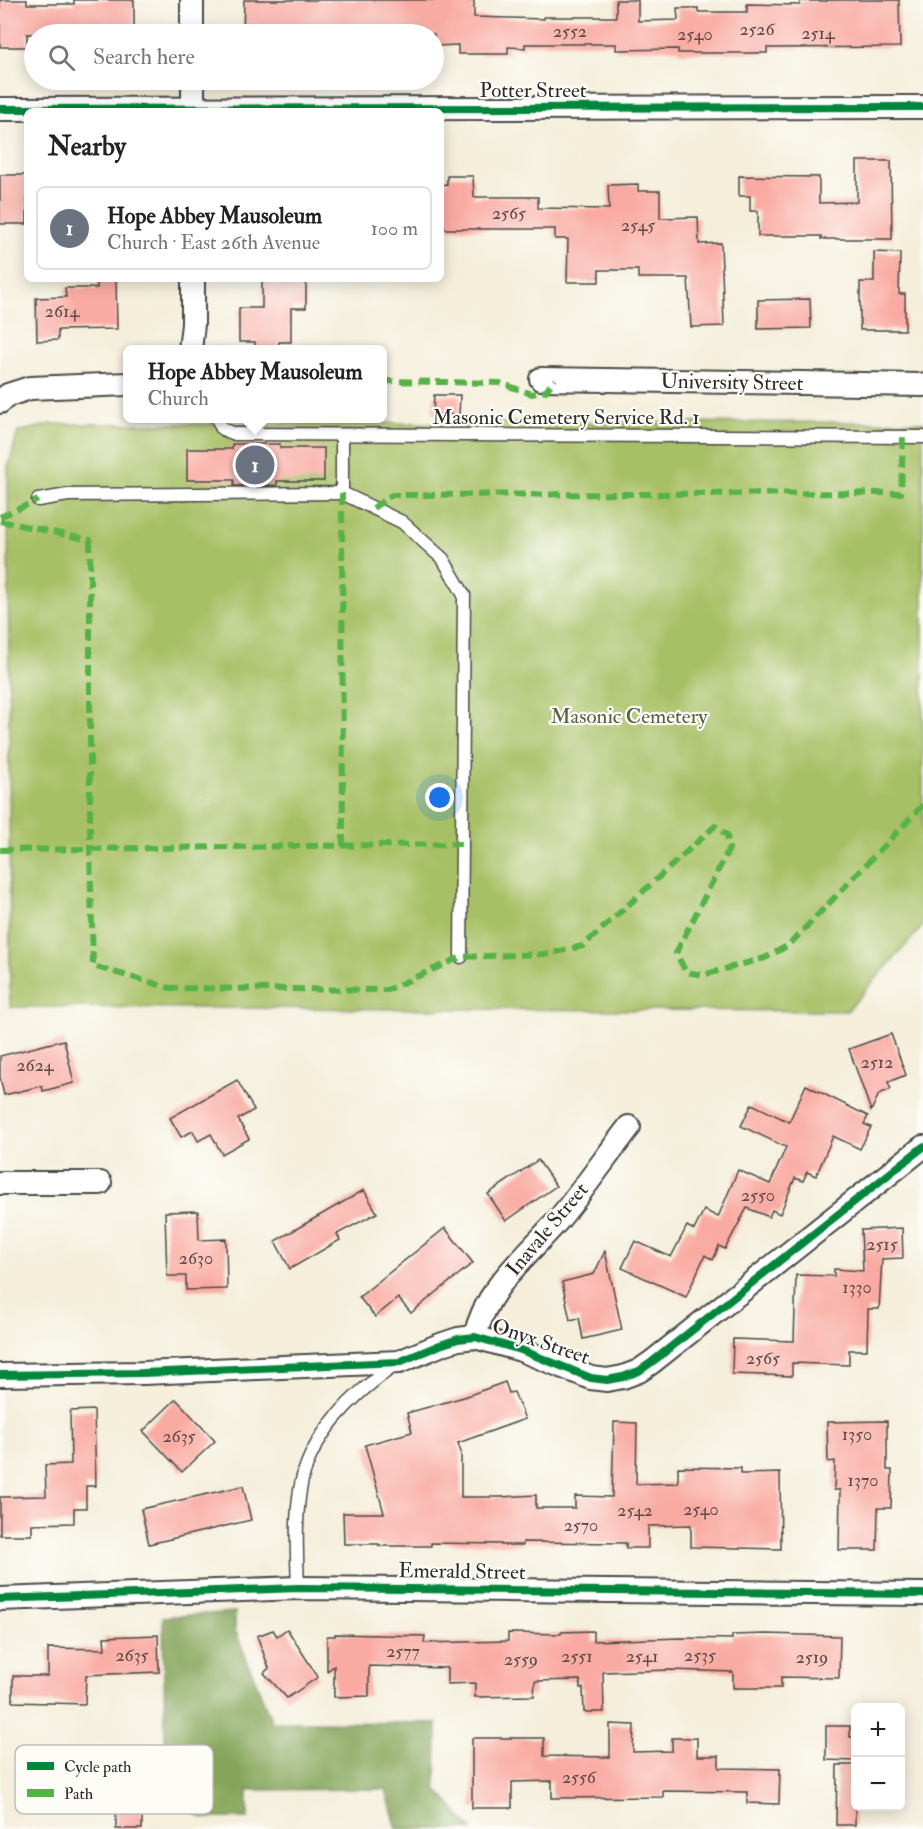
<!DOCTYPE html>
<html lang="en">
<head>
<meta charset="utf-8">
<style>
  body { margin:0; font-family:"IM FELL Double Pica",serif; background:#f2f2f2; color:#222 }
  .controls { position:absolute; right:18px; bottom:18px; display:grid; overflow:hidden; border-radius:9px; box-shadow:0 3px 15px #0003 }
  .controls button { width:54px; height:54px; display:grid; place-items:center; padding:0; border:0; border-bottom:2px solid #e0e0e0; background:#fff; color:#222; font:30px sans-serif }
  .you { position:absolute; left:440px; top:798px; width:21px; height:21px; margin:-15px; border:4px solid #fff; border-radius:50%; background:#1a73e8; box-shadow:0 0 0 9px #1a73e833 }
  .badge { display:grid; place-items:center; width:39px; height:39px; border-radius:50%; background:#b45309; color:#fff; font-size:20px; font-weight:700 }
  .pin { position:absolute; translate:-50% -50%; border:3px solid #fff; box-shadow:0 2px 6px #0006 }
  .popup { position:absolute; left:123px; top:345px; width:264px; height:78px; box-sizing:border-box; display:grid; place-content:center; border-radius:9px; background:#fff; filter:drop-shadow(0 2px 4px #0005); font-size:20px; white-space:nowrap; color:#767676 }
  .popup b { font-size:22px; color:#222 }
  .popup::after { content:''; position:absolute; left:50%; top:100%; margin-left:-12px; border:12px solid transparent; border-top-color:#fff }
  .list { margin:0; padding:0; list-style:none }
  h2 { display:flex; justify-content:space-between; align-items:center; height:78px; margin:0; padding:0 24px; font-size:26px }
  h2 small { font-size:20px; font-weight:400; color:#767676 }
  .list li { display:grid; grid-template-columns:39px 1fr auto; gap:18px; align-items:center; box-sizing:border-box; height:84px; margin:0 12px 12px; padding:0 12px; border:2px solid #e0e0e0; border-radius:9px }
  .list b { display:block; font-size:22px; white-space:nowrap }
  .list p { margin:0; font-size:20px; white-space:nowrap; color:#767676 }
  .list em { font-size:20px; font-style:normal; color:#767676 }
  .icon { flex:none; width:33px; height:33px; fill:none; stroke:currentColor; stroke-width:2; stroke-linecap:round; stroke-linejoin:round }
  .map { position:relative; flex:none; width:923px; height:1829px; overflow:hidden }
  .search { position:absolute; background:#fff; box-shadow:0 3px 15px #0003; left:24px; top:24px; width:420px; height:66px; display:flex; align-items:center; gap:15px; box-sizing:border-box; padding:0 21px; border-radius:33px; color:#767676; font-size:22px }
  .panel { position:absolute; background:#fff; box-shadow:0 3px 15px #0003; left:24px; top:108px; width:420px; height:174px; border-radius:9px }
  .map>svg:first-child { display:block }
  .green { fill:#a7c065; stroke:#697648; stroke-width:1.5 }
  .forest { fill:#85a65a; stroke:#586842; stroke-width:1.5 }
  .building { fill:#f9aaa2 }
  .lines { fill:none; stroke-linecap:round; stroke-linejoin:round }
  .service-casing { stroke:#494845; stroke-width:15 }
  .minor-casing { stroke:#494845; stroke-width:26 }
  .service { stroke:#fff; stroke-width:12 }
  .minor { stroke:#fff; stroke-width:22 }
  .quiet { stroke:#56b246; stroke-width:6; stroke-dasharray:12 6; stroke-linecap:butt }
  .cycleway-casing { stroke:#fdfcf7; stroke-width:11 }
  .cycleway { stroke:#00873e; stroke-width:8 }
  .labels { text-anchor:middle; stroke-width:4.5; stroke-linejoin:round; paint-order:stroke }
  .number-label { font-size:18px; fill:#5e4b49 }
  .street-label { font-size:21px; fill:#2b2b2b; stroke:#fdfcf7 }
  .park-label { font-size:21px; fill:#565f3f; stroke:#fdfcf7 }
  .key { fill:#fdfcf7; stroke:#bebdba; stroke-width:1.5 }
  .key-label { font-size:16px; fill:#2b2b2b }
</style>
</head>
<body>
<div class="map">
<svg width="923" height="1829" viewBox="0 0 923 1829">
  <rect width="100%" height="100%" fill="#fdfcf7"/>
  <filter id="ink" filterUnits="userSpaceOnUse"><feTurbulence type="fractalNoise" baseFrequency=".0167" numOctaves="2"/><feDisplacementMap in="SourceGraphic" scale="12" xChannelSelector="R" yChannelSelector="G"/><feConvolveMatrix kernelMatrix="1 2 1 2 8 2 1 2 1" color-interpolation-filters="sRGB"/></filter>
  <filter id="wash" filterUnits="userSpaceOnUse"><feTurbulence type="fractalNoise" baseFrequency=".008" numOctaves="4" result="noise"/><feDisplacementMap in="SourceGraphic" scale="24" xChannelSelector="R" yChannelSelector="G"/><feGaussianBlur stdDeviation="1.35" result="paint"/><feColorMatrix in="noise" values="0 0 0 0 0 0 0 0 0 0 0 0 0 0 0 0 0 1.4 0 .05"/><feComposite in="paint" operator="in"/></filter>
  <g filter="url(#wash)">
    <rect width="100%" height="100%" fill="#f4eeda"/>
    <path class="green" d="M923 422V926L847 1011 10 1007 8 467 18 432 52 424Z"/>
    <path class="forest" d="M235 1612V1630L272 1722 437 1723 436 1789 472 1829H397L386 1789 248 1790V1818H203L166 1794 163 1617Z"/>
    <g id="blocks">
      <g class="building">
        <path d="M0 0H27V4H74V0H134V34H27V47H0Z"/>
        <path d="M244 0H474V17L544 19V17H616V0H638V21L678 20 677 8H698V12H747V4L800 5V1H827V0H899L900 47 767 48V53H678V49L616 50V44H525V48L508 47V54H458V45L434 46V34H243Z"/>
        <path d="M857 161H891L892 239H821V236H758V211H750V196H739V176L819 177V203L857 202Z"/>
        <rect x="0" y="175" width="27" height="49"/>
        <path d="M447 176H473L474 197H538V208L609 209 608 185 638 184V191H660V218L698 217 699 244 721 243 724 326 691 327 688 278H638V270H599V282H567L568 239H555V229H441V185L447 184Z"/>
        <path d="M874 252 900 253 899 294H905V330H860V282H874Z"/>
        <path d="M97 279H116L117 329 58 330V340L37 341 36 298 66 297 65 288H97Z"/>
        <path d="M262 279H306V308H291V342H279V350H255V342H239V308H262Z"/>
        <path d="M810 299 811 328 758 329V300Z"/>
        <path d="M434 395H460L459 415 433 414Z"/>
        <path d="M232 444H280V448H324V481H277V485L234 486V480H187V449H232Z"/>
        <path d="M891 1034 906 1075 888 1082 891 1089 879 1094 871 1111 849 1049Z"/>
        <path d="M64 1040 74 1083 43 1091 42 1086 4 1095 0 1078V1056Z"/>
        <path d="M237 1080 254 1110 238 1119 249 1139 222 1154 211 1134 198 1141 193 1131 181 1137 170 1118Z"/>
        <path d="M806 1085 868 1116 864 1124 871 1127 860 1149 833 1136 816 1176 807 1172 803 1181 795 1178 780 1214 772 1210 769 1217 747 1208 725 1249 719 1246 713 1260 705 1255 686 1297 622 1268 635 1241 671 1257 687 1226 694 1230 704 1210 718 1217 738 1170 770 1184 786 1147 741 1126 752 1104 789 1122Z"/>
        <path d="M538 1160 556 1186 506 1221 488 1194Z"/>
        <path d="M364 1190 377 1213 337 1234 340 1240 290 1269 275 1241Z"/>
        <path d="M198 1211 199 1240 226 1239 227 1289 186 1290V1276H167L165 1212Z"/>
        <path d="M445 1228 473 1263 411 1313 398 1298 375 1317 359 1297Z"/>
        <path d="M902 1228 903 1258 882 1259 879 1309H868L867 1350H849V1365L792 1363V1376L732 1374 733 1339 794 1341 796 1275 834 1276V1269L863 1271 861 1230Z"/>
        <path d="M605 1251 622 1330 583 1339 579 1318 570 1320 562 1282 594 1274Z"/>
        <path d="M505 1382 509 1393 514 1392 525 1419 458 1443 461 1452V1497H500L536 1495V1508H575V1496L612 1497 614 1422 637 1423 636 1484 678 1483V1467L741 1468V1474L780 1473 781 1549 691 1547V1525L648 1526V1548H626V1543L523 1542V1545H501V1544L431 1543V1546H379V1544H344L343 1513H384L365 1445 412 1432 407 1413 464 1397Z"/>
        <path d="M176 1399 215 1441 182 1472 143 1431Z"/>
        <path d="M94 1410 96 1486H86V1508H74V1523L32 1524V1535H0V1497L46 1496 45 1465 71 1464 70 1411Z"/>
        <path d="M887 1421V1470H892L891 1508H878L877 1550H839L840 1490H834L835 1461 828 1462 827 1422Z"/>
        <path d="M243 1486 251 1520 149 1544 141 1509Z"/>
        <path d="M287 1629 318 1677 287 1698 264 1673 269 1668 257 1636 273 1630 277 1636Z"/>
        <path d="M593 1631V1641L680 1638 732 1639V1635L766 1634 840 1636 839 1678 781 1677V1688H733V1672L671 1670 603 1672 604 1712H584L583 1688H580V1680L535 1681 534 1696 475 1697V1683L447 1684V1668L369 1666V1696L334 1697V1666L327 1671V1636H335V1634L425 1636 424 1643 508 1641V1633L561 1634V1632Z"/>
        <path d="M158 1635 159 1672 86 1675 85 1704 13 1702V1676H48V1648L105 1649 104 1637Z"/>
        <path d="M610 1724 634 1725 633 1752 672 1751V1738H697V1756H719V1768L780 1769 779 1804 747 1803V1792L663 1791V1797L552 1798V1781L512 1782V1808H472V1738H544V1756L610 1757Z"/>
        <path d="M826 1726H850V1737H855V1761L826 1760Z"/>
        <path d="M837 1765H855V1825H836Z"/>
        <path d="M142 1809V1829H116V1810Z"/>
      </g>
    </g>
  </g>
  <g filter="url(#ink)">
    <use href="#blocks" fill-opacity="0" stroke="#494845" stroke-width="1.5"/>
    <g class="lines">
      <defs>
        <g id="service">
          <path d="M217 418 222 429 235 434 923 437"/>
          <path d="M342 493 402 522 443 559 464 595 461 957"/>
          <path d="M38 500 68 495 342 493V436"/>
          <path d="M298 1588C297 1556 295 1522 300 1490 308 1437 353 1394 395 1365"/>
        </g>
        <g id="minor">
          <path d="M192 0V34"/>
          <path d="M193 80V111"/>
          <path d="M0 109 923 107"/>
          <path d="M190 350 193 324V279"/>
          <path d="M541 379 923 385"/>
          <path d="M0 402 8 395 30 388 128 384"/>
          <path d="M0 1183H100"/>
          <path d="M475 1337C485 1288 528 1255 559 1219 584 1189 606 1157 629 1127"/>
          <path d="M0 1375 143 1373 399 1362 440 1345 458 1339 475 1337 521 1350 591 1378 607 1380 623 1377 639 1371 652 1362 923 1147"/>
          <path d="M0 1599 298 1588 923 1594"/>
        </g>
      </defs>
      <use href="#service" class="service-casing"/>
      <use href="#minor" class="minor-casing"/>
      <use href="#service" class="service"/>
      <use href="#minor" class="minor"/>
      <g class="quiet">
        <path d="M382 381 500 383 532 394 546 391 555 379"/>
        <path d="M342 493 343 846"/>
        <path d="M373 508 392 495 901 493 903 437"/>
        <path d="M0 517 38 500"/>
        <path d="M0 521 90 540V849L93 966 170 988 387 990 461 957 547 954 583 946 715 826 727 835 729 849 676 953 686 972 703 975 765 958 789 945 923 805"/>
        <path d="M0 850 461 844"/>
      </g>
      <defs>
        <g id="cycleway">
          <path d="M0 109 923 107"/>
          <path d="M0 1375 143 1373 399 1362 440 1345 458 1339 475 1337 521 1350 591 1378 607 1380 623 1377 639 1371 652 1362 923 1147"/>
          <path d="M0 1599 298 1588 923 1594"/>
        </g>
      </defs>
      <use href="#cycleway" class="cycleway-casing"/>
      <use href="#cycleway" class="cycleway"/>
    </g>
  </g>
  <g class="labels">
    <g class="number-label">
      <text x="757" y="35">2526</text>
      <text x="570" y="37">2552</text>
      <text x="818" y="39">2514</text>
      <text x="695" y="40">2540</text>
      <text x="509" y="219">2565</text>
      <text x="638" y="231">2545</text>
      <text x="62" y="317">2614</text>
      <text x="877" y="1068">2512</text>
      <text x="35" y="1071">2624</text>
      <text x="758" y="1201">2550</text>
      <text x="882" y="1250">2515</text>
      <text x="196" y="1264">2630</text>
      <text x="857" y="1293">1330</text>
      <text x="763" y="1364">2565</text>
      <text x="857" y="1440">1350</text>
      <text x="179" y="1442">2635</text>
      <text x="863" y="1486">1370</text>
      <text x="701" y="1515">2540</text>
      <text x="635" y="1516">2542</text>
      <text x="581" y="1531">2570</text>
      <text x="403" y="1657">2577</text>
      <text x="132" y="1661">2635</text>
      <text x="700" y="1661">2535</text>
      <text x="577" y="1662">2551</text>
      <text x="642" y="1662">2541</text>
      <text x="812" y="1663">2519</text>
      <text x="521" y="1665">2559</text>
      <text x="579" y="1783">2556</text>
    </g>
    <g class="street-label">
      <text x="533" y="97">Potter Street</text>
      <text transform="translate(732 382) rotate(1)" y="7">University Street</text>
      <text x="566" y="424">Masonic Cemetery Service Rd. 1</text>
      <text transform="translate(547 1229) rotate(-50)" y="7">Inavale Street</text>
      <text transform="translate(541 1341) rotate(19)" y="7">Onyx Street</text>
      <text transform="translate(462 1571) rotate(1)" y="7">Emerald Street</text>
    </g>
    <g class="park-label">
      <text x="629" y="723">Masonic Cemetery</text>
    </g>
  </g>
  <rect x="15" y="1745" width="198" height="69" rx="9" class="key"/>
  <rect x="27" y="1762" width="27" height="8" fill="#00873e"/>
  <rect x="27" y="1789" width="27" height="8" fill="#56b246"/>
  <g class="key-label">
    <text x="64" y="1772">Cycle path</text>
    <text x="64" y="1799">Path</text>
  </g>
</svg>
<div class="controls">
<button>+</button>
<button>−</button>
</div>
<div class="you"></div>
<div class="pin badge" style="left:255px;top:465px;background:#6b7280">1</div>
<div class="popup"><b>Hope Abbey Mausoleum</b>Church</div>
<div class="search"><svg class="icon" aria-label="search" viewBox="0 0 24 24"><circle cx="10" cy="10" r="6"/><path d="M15 15l6 6"/></svg>Search here</div>
<section class="panel">
<h2>Nearby<small></small></h2>
<ul class="list">
<li><span class="badge" style="background:#6b7280">1</span><div><b>Hope Abbey Mausoleum</b><p>Church · East 26th Avenue</p></div><em>100 m</em></li>
</ul>
</section>
</div>
</body>
</html>
